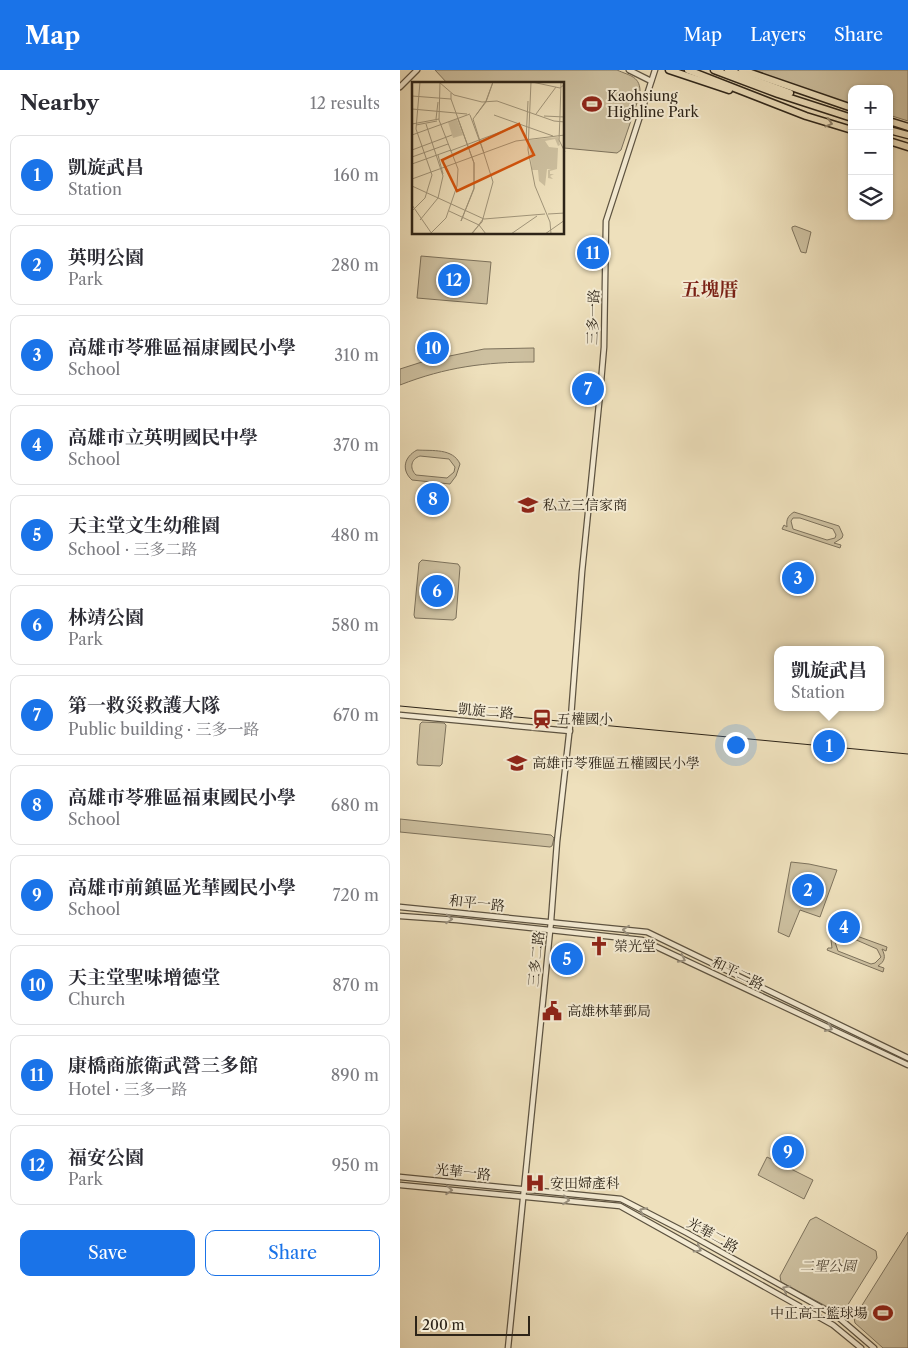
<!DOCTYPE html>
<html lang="en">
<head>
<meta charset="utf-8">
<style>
  body { margin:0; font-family:"Libre Caslon Text","Noto Serif TC",serif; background:#f7f7f7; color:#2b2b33 }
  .controls { position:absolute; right:15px; top:15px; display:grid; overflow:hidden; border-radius:10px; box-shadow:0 1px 4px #0004 }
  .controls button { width:45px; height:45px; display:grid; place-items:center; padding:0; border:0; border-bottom:1px solid #e1e1e2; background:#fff; color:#2b2b33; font:25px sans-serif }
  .scale { position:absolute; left:15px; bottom:12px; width:115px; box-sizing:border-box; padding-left:5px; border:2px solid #2d2418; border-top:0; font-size:14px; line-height:18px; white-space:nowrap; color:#2d2418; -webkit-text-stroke:4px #f4ebd3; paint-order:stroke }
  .you { position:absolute; left:335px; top:674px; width:18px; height:18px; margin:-12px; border:4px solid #fff; border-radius:50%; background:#1a73e8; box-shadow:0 0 0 8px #1a73e833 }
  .badge { display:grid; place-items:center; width:32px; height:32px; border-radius:50%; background:#1a73e8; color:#fff; font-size:16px; font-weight:700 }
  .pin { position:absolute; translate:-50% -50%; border:2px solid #fff; box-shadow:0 1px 5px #0006 }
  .popup { position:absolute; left:374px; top:576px; width:110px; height:65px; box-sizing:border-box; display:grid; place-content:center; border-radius:10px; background:#fff; filter:drop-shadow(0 1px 4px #0005); font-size:16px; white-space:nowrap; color:#7c7c81 }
  .popup b { font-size:19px; color:#2b2b33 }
  .popup::after { content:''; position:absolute; left:50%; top:100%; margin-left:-10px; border:10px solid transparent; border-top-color:#fff }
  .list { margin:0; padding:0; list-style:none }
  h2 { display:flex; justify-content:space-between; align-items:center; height:65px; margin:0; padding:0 20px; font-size:21px }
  h2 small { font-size:16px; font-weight:400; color:#7c7c81 }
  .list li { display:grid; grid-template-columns:32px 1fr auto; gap:15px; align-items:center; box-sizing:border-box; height:80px; margin:0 10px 10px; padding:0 10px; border:1px solid #e1e1e2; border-radius:10px }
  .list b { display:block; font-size:19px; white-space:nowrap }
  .list p { margin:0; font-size:16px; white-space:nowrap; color:#7c7c81 }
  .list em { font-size:16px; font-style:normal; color:#7c7c81 }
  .actions { display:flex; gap:10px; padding:15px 20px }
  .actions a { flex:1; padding:11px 0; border:1px solid #1a73e8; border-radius:10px; text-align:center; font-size:18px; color:#1a73e8 }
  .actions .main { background:#1a73e8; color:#fff }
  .icon { flex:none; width:28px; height:28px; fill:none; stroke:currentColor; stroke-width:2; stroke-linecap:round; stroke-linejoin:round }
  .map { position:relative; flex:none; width:508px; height:1278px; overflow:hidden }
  header { display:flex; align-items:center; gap:30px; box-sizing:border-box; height:70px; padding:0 25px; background:#1a73e8; color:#fff }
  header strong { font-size:24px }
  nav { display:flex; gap:28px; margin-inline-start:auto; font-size:18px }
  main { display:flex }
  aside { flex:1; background:#fff }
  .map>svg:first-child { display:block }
  .green { fill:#cdc0a0; stroke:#7d725c; fill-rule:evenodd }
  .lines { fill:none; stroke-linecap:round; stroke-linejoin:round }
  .tertiary-casing { stroke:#5d5341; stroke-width:7 }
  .motorway-casing { stroke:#2d2418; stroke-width:9 }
  .tertiary { stroke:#f4ebd3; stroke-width:4.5 }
  .motorway { stroke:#eee0bc; stroke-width:6 }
  .tram { stroke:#2d2418; stroke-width:1 }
  .oneway { stroke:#8e826a }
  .oneway2 { stroke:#9a917f }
  .labels { text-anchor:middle; stroke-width:4; stroke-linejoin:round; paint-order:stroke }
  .poi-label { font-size:14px; fill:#2d2418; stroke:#f4ebd3; text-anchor:start }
  .street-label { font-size:14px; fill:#2d2418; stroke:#f4ebd3 }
  .park-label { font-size:14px; font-style:italic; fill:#554b3a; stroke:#f4ebd3 }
  .district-label { font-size:19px; font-weight:bold; fill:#7a1f14; stroke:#f4ebd3 }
  .inset-road { fill:none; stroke:#a1957a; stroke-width:1 }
  .view { fill:#d5540d; fill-opacity:0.15; stroke:#d5540d; stroke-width:2.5 }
  .inset-edge { fill:none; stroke:#2d2418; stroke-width:2.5 }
</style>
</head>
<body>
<header>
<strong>Map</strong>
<nav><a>Map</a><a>Layers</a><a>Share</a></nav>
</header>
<main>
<aside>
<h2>Nearby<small>12 results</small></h2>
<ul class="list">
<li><span class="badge">1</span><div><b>凱旋武昌</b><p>Station</p></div><em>160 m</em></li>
<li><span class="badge">2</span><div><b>英明公園</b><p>Park</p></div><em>280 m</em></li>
<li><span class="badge">3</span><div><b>高雄市苓雅區福康國民小學</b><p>School</p></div><em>310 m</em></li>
<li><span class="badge">4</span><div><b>高雄市立英明國民中學</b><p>School</p></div><em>370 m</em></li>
<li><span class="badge">5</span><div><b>天主堂文生幼稚園</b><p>School · 三多二路</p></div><em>480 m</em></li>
<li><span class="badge">6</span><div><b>林靖公園</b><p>Park</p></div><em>580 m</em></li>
<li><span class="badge">7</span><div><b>第一救災救護大隊</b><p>Public building · 三多一路</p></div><em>670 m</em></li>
<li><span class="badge">8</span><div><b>高雄市苓雅區福東國民小學</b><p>School</p></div><em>680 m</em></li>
<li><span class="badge">9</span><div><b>高雄市前鎮區光華國民小學</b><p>School</p></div><em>720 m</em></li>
<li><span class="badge">10</span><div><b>天主堂聖味增德堂</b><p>Church</p></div><em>870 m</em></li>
<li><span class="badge">11</span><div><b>康橋商旅衛武營三多館</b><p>Hotel · 三多一路</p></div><em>890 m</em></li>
<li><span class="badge">12</span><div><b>福安公園</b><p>Park</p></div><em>950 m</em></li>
</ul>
<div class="actions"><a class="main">Save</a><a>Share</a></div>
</aside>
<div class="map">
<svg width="508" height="1278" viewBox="0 0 508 1278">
  <rect width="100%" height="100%" fill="#eee0bc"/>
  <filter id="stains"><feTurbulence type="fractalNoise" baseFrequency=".004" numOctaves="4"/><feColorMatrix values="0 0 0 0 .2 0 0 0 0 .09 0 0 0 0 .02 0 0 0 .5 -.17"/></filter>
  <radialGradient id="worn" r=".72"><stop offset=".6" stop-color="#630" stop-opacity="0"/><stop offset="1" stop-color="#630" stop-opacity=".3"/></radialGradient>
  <g class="green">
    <path d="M35 0H217C230 6 241 6 240 24L221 80 217 83 164 78V14H48Z"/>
    <path d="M348 0H508V51L489 45V19H452V34L399 18Z"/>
    <path d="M395 156 411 162 406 183 401 182 392 159V157Z"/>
    <path d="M21 186 91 192 87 234 17 228Z"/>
    <path d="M134 278V292C85 292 46 297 0 315V299L25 291 84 279Z"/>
    <path d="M17 380C32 381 53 378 60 394L56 406 50 414 12 410C1 400 4 387 17 380ZM20 386 49 389 55 397 54 402 47 408 16 405C9 398 11 389 20 386Z"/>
    <path d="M394 442 439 456 443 465 442 468 434 473 441 475 440 478 382 459 384 455 387 457C386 449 388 446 394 442ZM393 448H400L433 459 436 465 435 468 427 470 393 459 391 451Z"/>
    <path d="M22 490 58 494 60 497 56 548 53 550 15 548 14 545 19 493Z"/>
    <path d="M22 652 44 653 46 655 42 694 40 696 18 695 17 693 20 654Z"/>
    <path d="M0 749 151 765 154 768 152 776 150 777 0 762Z"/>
    <path d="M391 792 409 794 437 800 420 847 400 840 389 867 378 862Z"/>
    <path d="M435 858 487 877 486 881 482 879C486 887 485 891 478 896L484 898 483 902 427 880 428 878H432L431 870 437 864 434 862ZM445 865 477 879 481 887 475 893 471 894 438 881 435 872 437 868Z"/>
    <path d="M367 1087 413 1110 404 1129 358 1105Z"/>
    <path d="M416 1147 476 1181 477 1188 444 1241 437 1242 381 1212 380 1206 410 1150Z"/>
    <path d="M508 1162V1278H483L455 1253 454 1248Z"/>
  </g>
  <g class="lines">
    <defs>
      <g id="tertiary">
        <path d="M229 0 251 11"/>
        <path d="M0 17 17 0"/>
        <path d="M0 645 170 661"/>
        <path d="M0 837 247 862 508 988"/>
        <path d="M0 846 57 850 242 870 508 995"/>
        <path d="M0 1107 221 1129 287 1163 438 1247 474 1278"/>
        <path d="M0 1115 220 1136 433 1255 461 1278"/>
        <path d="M108 1278 151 851 157 772 171 647 182 502 200 324 204 277 206 151 255 0"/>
      </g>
      <g id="motorway">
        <path d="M269 0 329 20"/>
        <path d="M288 0 406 46 452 60"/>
        <path d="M314 0 378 24 452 48"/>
        <path d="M328 0 390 23"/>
        <path d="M342 0 452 38"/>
        <path d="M489 51 508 57"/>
        <path d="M489 60 508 65"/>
        <path d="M489 71 508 77"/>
      </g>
    </defs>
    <use href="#tertiary" class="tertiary-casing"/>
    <use href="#motorway" class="motorway-casing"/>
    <use href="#tertiary" class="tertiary"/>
    <use href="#motorway" class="motorway"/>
    <path class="tram" d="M0 636 508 684"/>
  </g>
  <defs><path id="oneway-chevron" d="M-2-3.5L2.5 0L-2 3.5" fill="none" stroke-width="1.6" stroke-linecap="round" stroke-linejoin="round" transform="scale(1.25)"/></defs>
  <use class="oneway" href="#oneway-chevron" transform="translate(429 53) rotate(17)"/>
  <g class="oneway2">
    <use href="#oneway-chevron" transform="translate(49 849) rotate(4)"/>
    <use href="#oneway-chevron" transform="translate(226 860) rotate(-174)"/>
    <use href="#oneway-chevron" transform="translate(282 889) rotate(26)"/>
    <use href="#oneway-chevron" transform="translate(429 958) rotate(25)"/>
    <use href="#oneway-chevron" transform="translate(49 1120) rotate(4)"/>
    <use href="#oneway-chevron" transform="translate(166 1130) rotate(6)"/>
    <use href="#oneway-chevron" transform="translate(243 1141) rotate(-153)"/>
    <use href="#oneway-chevron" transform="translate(298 1179) rotate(29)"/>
    <use href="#oneway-chevron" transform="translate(386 1219) rotate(-151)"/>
  </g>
  <defs>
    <symbol id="stadium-bare" viewBox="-9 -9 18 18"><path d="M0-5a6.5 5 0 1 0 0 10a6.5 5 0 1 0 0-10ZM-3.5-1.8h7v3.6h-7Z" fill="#8f2418" stroke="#f4ebd3" stroke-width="2.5" paint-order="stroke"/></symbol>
    <symbol id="school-bare" viewBox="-9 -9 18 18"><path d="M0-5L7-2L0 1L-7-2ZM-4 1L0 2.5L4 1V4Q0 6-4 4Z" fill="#8f2418" stroke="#f4ebd3" stroke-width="2.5" paint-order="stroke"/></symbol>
    <symbol id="station-bare" viewBox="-9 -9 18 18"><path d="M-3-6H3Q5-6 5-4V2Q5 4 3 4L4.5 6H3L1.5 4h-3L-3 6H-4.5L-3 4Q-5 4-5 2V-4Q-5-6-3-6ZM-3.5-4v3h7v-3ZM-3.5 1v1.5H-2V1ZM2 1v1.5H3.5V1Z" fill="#8f2418" stroke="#f4ebd3" stroke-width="2.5" paint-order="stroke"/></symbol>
    <symbol id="church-bare" viewBox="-9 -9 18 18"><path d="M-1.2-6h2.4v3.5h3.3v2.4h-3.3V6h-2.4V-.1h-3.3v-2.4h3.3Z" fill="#8f2418" stroke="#f4ebd3" stroke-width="2.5" paint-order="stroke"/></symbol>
    <symbol id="civic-bare" viewBox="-9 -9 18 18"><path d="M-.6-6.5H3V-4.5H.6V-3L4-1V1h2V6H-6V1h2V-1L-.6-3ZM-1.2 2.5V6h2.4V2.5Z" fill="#8f2418" stroke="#f4ebd3" stroke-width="2.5" paint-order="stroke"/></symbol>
    <symbol id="hospital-bare" viewBox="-9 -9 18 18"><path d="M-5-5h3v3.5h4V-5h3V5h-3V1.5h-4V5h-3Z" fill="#8f2418" stroke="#f4ebd3" stroke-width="2.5" paint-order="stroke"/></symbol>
  </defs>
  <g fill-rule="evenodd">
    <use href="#stadium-bare" x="178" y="20" width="28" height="28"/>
    <use href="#school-bare" x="114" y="421" width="28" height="28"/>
    <use href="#station-bare" x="128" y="635" width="28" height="28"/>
    <use href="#school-bare" x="103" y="679" width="28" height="28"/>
    <use href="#church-bare" x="185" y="862" width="28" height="28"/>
    <use href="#civic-bare" x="138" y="927" width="28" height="28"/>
    <use href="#hospital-bare" x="121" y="1099" width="28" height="28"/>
    <use href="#stadium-bare" x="469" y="1229" width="28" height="28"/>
  </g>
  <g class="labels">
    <g class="poi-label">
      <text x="207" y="31">Kaohsiung<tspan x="207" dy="16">Highline Park</tspan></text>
      <text x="143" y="440">私立三信家商</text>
      <text x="157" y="654">五權國小</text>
      <text x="132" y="698">高雄市苓雅區五權國民小學</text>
      <text x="214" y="881">榮光堂</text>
      <text x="167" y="946">高雄林華郵局</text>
      <text x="150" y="1118">安田婦產科</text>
      <text x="468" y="1248" text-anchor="end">中正高工籃球場</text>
    </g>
    <g class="street-label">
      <text transform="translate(193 247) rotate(-88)" y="5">三多一路</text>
      <text transform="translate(86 641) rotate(5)" y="5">凱旋二路</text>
      <text transform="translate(77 833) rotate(6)" y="5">和平一路</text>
      <text transform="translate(136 889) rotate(-84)" y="5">三多二路</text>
      <text transform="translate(338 903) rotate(26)" y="5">和平二路</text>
      <text transform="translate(63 1102) rotate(6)" y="5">光華一路</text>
      <text transform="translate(313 1165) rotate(29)" y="5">光華二路</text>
    </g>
    <g class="park-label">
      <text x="428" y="1201">二聖公園</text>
    </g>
    <g class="district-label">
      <text x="310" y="226">五塊厝</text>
    </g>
  </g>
  <g transform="translate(12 12)">
    <rect width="152" height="152" fill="#eee0bc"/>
    <path d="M45 37 51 53 41 56 36 40ZM146 55 148 63 146 64 143 57 133 59 137 65 146 66 145 87 138 89V92H142L138 94 141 97 136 96V88L139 87H135L133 104 127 99 126 88H120L117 58Z" fill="#cdc0a0"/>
    <path class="inset-road" d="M27 0 42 13 70 20 85 19 142 39 153 40M119 0 116 68 123 104 138 140 139 152M120 0 148 6 153 2M39 11V17L62 81V106L49 139 62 107V81L46 37M0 14 39 17M0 27 55 32M124 32 144 5M58 33 72 71M64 33 74 19 81 0M82 33 141 54M132 34 153 35M148 34 147 58 153 70M148 34 149 0M24 37 26 20M27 38 28 0M0 42 27 37M4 43 25 39M0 53 58 32M114 58 116 19M0 68 40 53M38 69 99 46M26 73 31 92M0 75 36 62M0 82 39 68M0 97 104 59 153 53M0 104 72 137 133 132M0 123 20 152M0 129 13 116 20 93 4 47 8 0M37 129 67 143 74 152M136 132 153 131M8 138 26 116 31 94 14 42M19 151 34 136 45 104 46 87 27 38M59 152 70 140 81 100 61 37 74 20 81 0M60 152 71 137M99 152 125 134M133 152 153 138"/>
    <path class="view" d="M107 42 122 73 45 109 30 78Z"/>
    <rect width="152" height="152" class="inset-edge"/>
  </g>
  <rect width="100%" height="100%" filter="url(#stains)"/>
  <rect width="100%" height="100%" fill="url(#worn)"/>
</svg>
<div class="controls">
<button>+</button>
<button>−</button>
<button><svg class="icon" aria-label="layers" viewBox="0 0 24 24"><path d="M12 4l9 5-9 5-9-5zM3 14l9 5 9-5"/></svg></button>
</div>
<div class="scale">200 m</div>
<div class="you"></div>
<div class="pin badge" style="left:429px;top:676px">1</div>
<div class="popup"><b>凱旋武昌</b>Station</div>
<div class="pin badge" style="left:408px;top:820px">2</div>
<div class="pin badge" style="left:398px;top:508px">3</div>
<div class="pin badge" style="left:444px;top:857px">4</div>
<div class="pin badge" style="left:167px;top:889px">5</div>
<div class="pin badge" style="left:37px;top:521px">6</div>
<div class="pin badge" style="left:188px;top:319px">7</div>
<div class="pin badge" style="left:33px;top:429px">8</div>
<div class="pin badge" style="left:388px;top:1082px">9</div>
<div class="pin badge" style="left:33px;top:278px">10</div>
<div class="pin badge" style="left:193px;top:183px">11</div>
<div class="pin badge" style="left:54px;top:210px">12</div>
</div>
</main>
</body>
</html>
